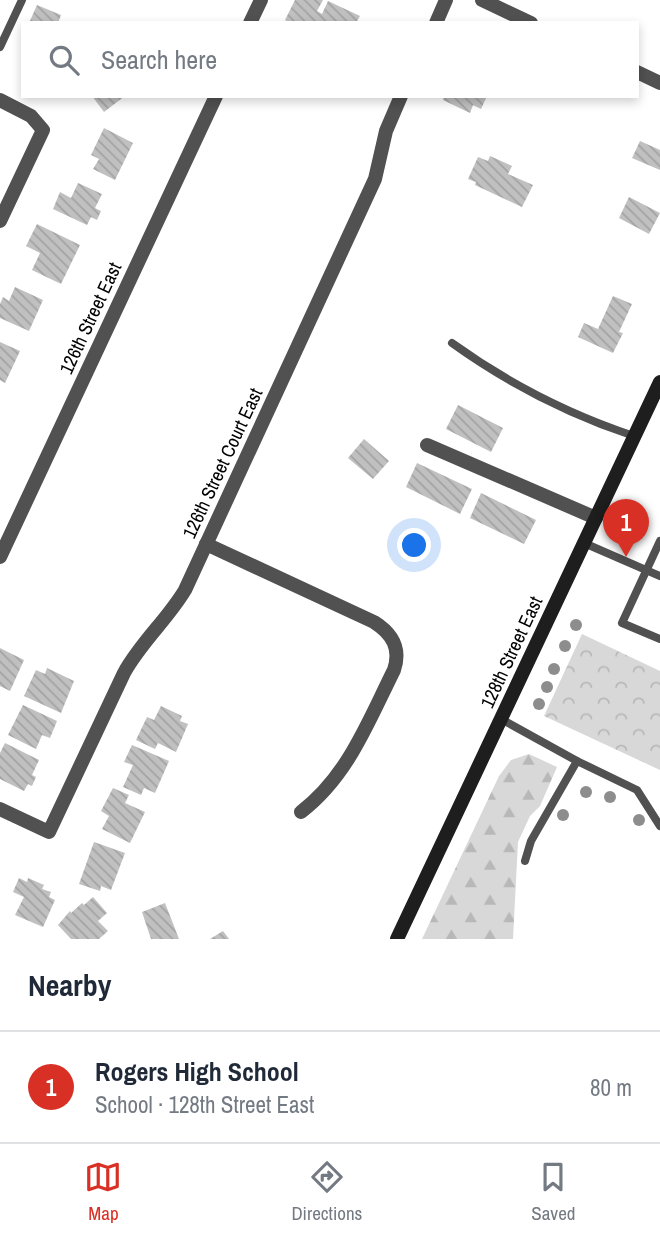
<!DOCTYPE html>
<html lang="en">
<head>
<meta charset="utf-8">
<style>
  body { margin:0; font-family:"Archivo Narrow",sans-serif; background:#f6f6f7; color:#1f2937 }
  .you { position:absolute; left:415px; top:546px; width:24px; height:24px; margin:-18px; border:5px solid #fff; border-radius:50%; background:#1a73e8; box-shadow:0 0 0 10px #1a73e833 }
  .badge { display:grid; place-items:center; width:46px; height:46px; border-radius:50%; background:#d93025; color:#fff; font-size:23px; font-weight:700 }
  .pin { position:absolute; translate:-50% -58px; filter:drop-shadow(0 2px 4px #0008) }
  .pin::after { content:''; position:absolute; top:37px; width:24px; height:21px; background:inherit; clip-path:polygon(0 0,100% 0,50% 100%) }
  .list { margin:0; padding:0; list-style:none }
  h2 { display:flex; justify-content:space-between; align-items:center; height:91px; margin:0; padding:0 28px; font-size:30px }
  h2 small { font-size:23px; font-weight:400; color:#747a83 }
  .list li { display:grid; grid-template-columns:46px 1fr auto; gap:21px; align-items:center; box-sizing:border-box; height:112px; padding:0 28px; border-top:2px solid #e0e1e3 }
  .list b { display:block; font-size:26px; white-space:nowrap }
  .list p { margin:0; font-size:23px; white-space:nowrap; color:#747a83 }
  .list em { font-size:23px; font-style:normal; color:#747a83 }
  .icon { flex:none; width:38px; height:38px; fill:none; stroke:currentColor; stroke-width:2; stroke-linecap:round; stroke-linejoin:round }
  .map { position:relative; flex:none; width:660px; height:939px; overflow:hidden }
  .search { position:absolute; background:#fff; box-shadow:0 4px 10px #0003; left:21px; right:21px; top:21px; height:77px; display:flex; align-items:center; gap:18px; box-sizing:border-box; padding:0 24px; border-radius:0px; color:#747a83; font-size:26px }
  .sheet { height:203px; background:#fff }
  nav { display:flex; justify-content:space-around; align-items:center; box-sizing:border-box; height:98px; border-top:2px solid #e0e1e3; background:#fff; font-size:19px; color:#747a83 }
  nav a { display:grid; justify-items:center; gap:4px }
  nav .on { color:#d93025 }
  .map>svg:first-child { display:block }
  .forest { fill:url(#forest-firs) }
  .park { fill:url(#park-crowns) }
  .building { fill:url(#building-back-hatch) }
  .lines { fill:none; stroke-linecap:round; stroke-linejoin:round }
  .lane { stroke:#515151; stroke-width:8 }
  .street { stroke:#515151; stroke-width:14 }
  .secondary { stroke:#1e1e1e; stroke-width:14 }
  .tree { fill:#8d8d8d }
  .labels { text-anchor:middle; stroke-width:5; stroke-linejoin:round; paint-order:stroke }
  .street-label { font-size:19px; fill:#000; stroke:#fff }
</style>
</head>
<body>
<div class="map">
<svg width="660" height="939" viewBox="0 0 660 939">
  <defs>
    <pattern id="forest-firs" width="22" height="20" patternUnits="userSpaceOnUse" patternTransform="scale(1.75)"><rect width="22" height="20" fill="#d8d8d8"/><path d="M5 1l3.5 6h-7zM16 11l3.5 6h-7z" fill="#b8b8b8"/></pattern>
    <pattern id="park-crowns" width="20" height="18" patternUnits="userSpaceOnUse" patternTransform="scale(1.75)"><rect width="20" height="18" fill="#d8d8d8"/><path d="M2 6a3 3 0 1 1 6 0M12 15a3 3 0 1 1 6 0" fill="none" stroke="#b8b8b8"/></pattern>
    <pattern id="building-back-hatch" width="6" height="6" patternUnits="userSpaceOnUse" patternTransform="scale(1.75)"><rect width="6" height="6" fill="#c0c0c0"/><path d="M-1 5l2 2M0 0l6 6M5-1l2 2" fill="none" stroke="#a3a3a3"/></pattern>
  </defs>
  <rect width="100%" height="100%" fill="#fff"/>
  <path class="forest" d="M529 754 557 767 540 806 530 816 518 842 513 939H422L499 776 511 760Z"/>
  <path class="park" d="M582 634 660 671V770L544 716Z"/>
  <g class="building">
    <path d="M295 0H323L317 11 322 14 328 1 360 16 356 23H290L285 20Z"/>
    <path d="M37 5 61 15 58 23H29Z"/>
    <path d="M92 96H125L104 112Z"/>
    <path d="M444 96H487L481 109 473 105 470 113 443 100Z"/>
    <path d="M104 128 133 143 115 180 93 169 99 159 91 155Z"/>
    <path d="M640 141 660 150V170L632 158Z"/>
    <path d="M490 156 512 166 508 174 533 185 522 207 475 185 476 182 468 179 478 157 488 161Z"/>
    <path d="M78 183 102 194 95 208 101 211 97 220 91 217 87 225 53 209 60 192 71 198Z"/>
    <path d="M629 197 660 213 649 234 619 218Z"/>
    <path d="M37 224 80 245 61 284 32 270 40 253 26 246Z"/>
    <path d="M15 287 43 300 29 331 0 318V304L3 297 9 301Z"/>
    <path d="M613 296 632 304 619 332 623 333 613 353 578 337 584 323 598 329Z"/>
    <path d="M0 342 20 351 5 383 0 380Z"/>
    <path d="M458 405 503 428 491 452 446 429Z"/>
    <path d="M364 439 389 461 373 479 348 458Z"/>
    <path d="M417 463 472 489 460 514 406 487Z"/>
    <path d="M481 493 536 520 524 544 470 518Z"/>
    <path d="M0 648 24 660 10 691 0 686Z"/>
    <path d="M47 668 74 681 61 713 24 696 36 670 45 674Z"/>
    <path d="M23 705 57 721 50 738 42 735 36 749 8 735Z"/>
    <path d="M161 706 182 716 180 721 188 724 176 752 158 743 155 749 136 740 147 717 154 720Z"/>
    <path d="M5 743 39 760 32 775 36 777 32 786 28 784 24 791 0 779V753Z"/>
    <path d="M132 745 169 761 155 793 144 788 141 795 123 787 133 765 124 762Z"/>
    <path d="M113 788 129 795 125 803 145 812 130 843 102 829 109 816 101 811Z"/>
    <path d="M94 842 125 853 111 890 101 886 100 891 79 884Z"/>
    <path d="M19 878 27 882 28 878 44 885 42 889 51 892 49 897 55 900 43 927 15 915 24 897 13 892Z"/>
    <path d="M93 897 107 913 98 921 108 931 99 939H71L58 925 70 911 71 913 82 903 84 905Z"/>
    <path d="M165 903 179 939H151L142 912Z"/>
    <path d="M223 931 229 939H210Z"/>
  </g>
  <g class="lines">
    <g class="lane">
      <path d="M0 47 22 0"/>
      <path d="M452 343C509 384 568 414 634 436"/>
      <path d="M660 541 622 623 660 639"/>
      <path d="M584 543 660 576"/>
      <path d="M501 719 577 761 531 841 525 861"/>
      <path d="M577 761 637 790 660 826"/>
    </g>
    <g class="street">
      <path d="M482 0 531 23"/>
      <path d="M250 23 261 0"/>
      <path d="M436 23 446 0"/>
      <path d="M637 72 660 83"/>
      <path d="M0 100 31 116 43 130 0 221"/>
      <path d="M427 445 596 518"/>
      <path d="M206 544 374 622C393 634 401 649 394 670 368 722 348 776 301 812"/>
      <path d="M0 557 216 96"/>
      <path d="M0 809 49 832 124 673C141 642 167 620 185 590L375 179 386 131 401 96"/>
    </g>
    <path class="secondary" d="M397 939 660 382"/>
  </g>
  <g class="tree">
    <circle cx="576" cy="625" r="6"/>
    <circle cx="565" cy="646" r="6"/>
    <circle cx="554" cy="669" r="6"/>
    <circle cx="547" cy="687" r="6"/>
    <circle cx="539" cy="704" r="6"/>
    <circle cx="586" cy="792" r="6"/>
    <circle cx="610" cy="797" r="6"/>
    <circle cx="563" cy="815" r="6"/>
    <circle cx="639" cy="820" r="6"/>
  </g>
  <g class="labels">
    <g class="street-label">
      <text transform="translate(90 318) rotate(-65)" y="7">126th Street East</text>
      <text transform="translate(222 463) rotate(-65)" y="7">126th Street Court East</text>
      <text transform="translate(511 652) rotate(-65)" y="7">128th Street East</text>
    </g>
  </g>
</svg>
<div class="you"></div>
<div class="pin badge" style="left:626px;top:557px">1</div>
<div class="search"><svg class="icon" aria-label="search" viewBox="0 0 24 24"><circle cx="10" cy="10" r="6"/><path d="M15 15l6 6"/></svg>Search here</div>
</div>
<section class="sheet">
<h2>Nearby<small></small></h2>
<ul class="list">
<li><span class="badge">1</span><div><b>Rogers High School</b><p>School · 128th Street East</p></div><em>80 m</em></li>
</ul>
</section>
<nav>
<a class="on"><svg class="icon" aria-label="map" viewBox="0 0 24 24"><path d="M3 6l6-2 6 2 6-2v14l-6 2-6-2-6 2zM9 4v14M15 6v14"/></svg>Map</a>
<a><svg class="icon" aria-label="directions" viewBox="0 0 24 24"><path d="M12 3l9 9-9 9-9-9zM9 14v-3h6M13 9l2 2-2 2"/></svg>Directions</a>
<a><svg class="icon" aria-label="saved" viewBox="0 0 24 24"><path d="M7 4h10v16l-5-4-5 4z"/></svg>Saved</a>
</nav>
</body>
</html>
